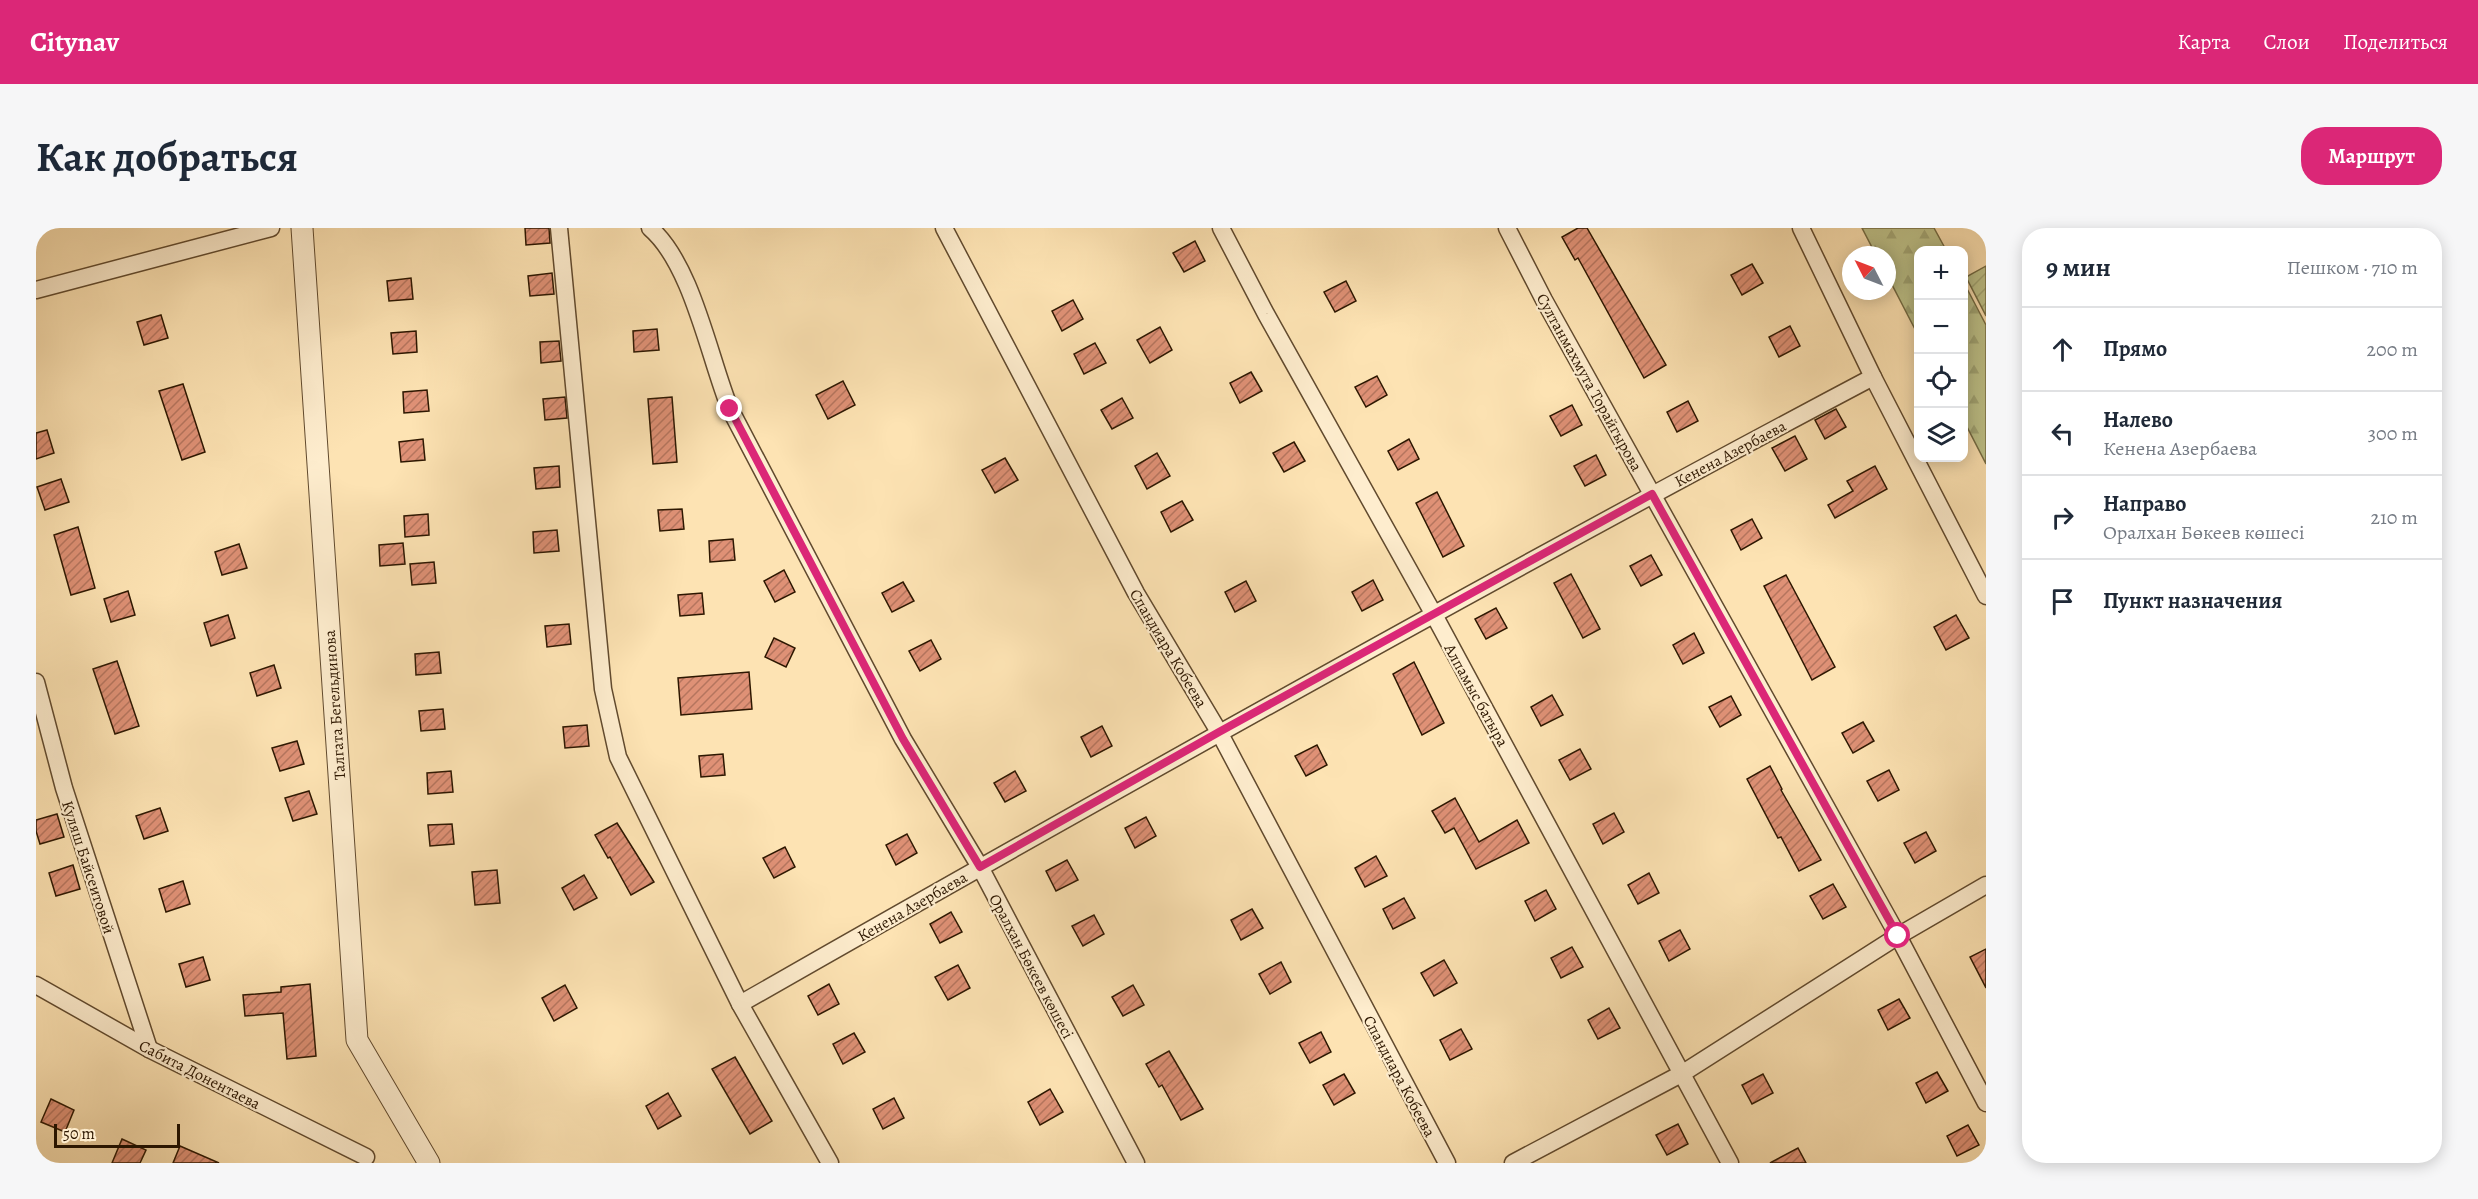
<!DOCTYPE html>
<html lang="ru">
<head>
<meta charset="utf-8">
<style>
  body { margin:0; font-family:Alegreya,serif; background:#f6f6f7; color:#1f2937 }
  .controls { position:absolute; right:18px; top:18px; display:grid; overflow:hidden; border-radius:12px; box-shadow:0 3px 15px #0003 }
  .controls button { width:54px; height:54px; display:grid; place-items:center; padding:0; border:0; border-bottom:2px solid #e0e1e3; background:#fff; color:#1f2937; font:30px sans-serif }
  .compass { position:absolute; left:1806px; top:18px; width:54px; height:54px; border-radius:50%; background:#fff; box-shadow:0 3px 15px #0003; rotate:312deg }
  .scale { position:absolute; left:18px; bottom:15px; width:126px; box-sizing:border-box; padding-left:6px; border:3px solid #2d1701; border-top:0; font-size:16px; line-height:21px; white-space:nowrap; color:#2d1701; -webkit-text-stroke:4px #feedce; paint-order:stroke }
  .stop { position:absolute; width:18px; height:18px; margin:-14px; border:4px solid #db2777; border-radius:50%; background:#fff }
  .stop.end { background:#db2777; border-color:#fff; box-shadow:0 2px 6px #0008 }
  .list { margin:0; padding:0; list-style:none }
  h2 { display:flex; justify-content:space-between; align-items:center; height:78px; margin:0; padding:0 24px; font-size:26px }
  h2 small { font-size:20px; font-weight:400; color:#747a83 }
  .list li { display:grid; grid-template-columns:39px 1fr auto; gap:18px; align-items:center; box-sizing:border-box; height:84px; padding:0 24px; border-top:2px solid #e0e1e3 }
  .list b { display:block; font-size:22px; white-space:nowrap }
  .list p { margin:0; font-size:20px; white-space:nowrap; color:#747a83 }
  .list em { font-size:20px; font-style:normal; color:#747a83 }
  .icon { flex:none; width:33px; height:33px; fill:none; stroke:currentColor; stroke-width:2; stroke-linecap:round; stroke-linejoin:round }
  .map { position:relative; flex:none; width:1950px; height:935px; overflow:hidden; border-radius:24px }
  header { display:flex; align-items:center; gap:36px; box-sizing:border-box; height:84px; padding:0 30px; background:#db2777; color:#fff }
  header strong { font-size:28px }
  nav { display:flex; gap:33px; margin-inline-start:auto; font-size:21px }
  .intro { display:flex; align-items:center; justify-content:space-between; box-sizing:border-box; height:144px; padding:0 36px }
  h1 { margin:0; font-size:42px }
  .button { padding:15px 27px; border-radius:24px; background:#db2777; color:#fff; font-size:21px; font-weight:700 }
  main { display:flex; gap:36px; padding:0 36px }
  aside { flex:1; background:#fff; border-radius:24px; box-shadow:0 3px 15px #0003 }
  .map>svg:first-child { display:block }
  .forest { fill:url(#forest-firs); stroke:#766e46; stroke-width:1.5 }
  .garden { fill:url(#garden-furrows); stroke:#766e46; stroke-width:1.5 }
  .building { fill:url(#building-hatch); stroke:#2d1701; stroke-width:1.5 }
  .lines { fill:none; stroke-linecap:round; stroke-linejoin:round }
  .minor-casing { stroke:#614a2e; stroke-width:19 }
  .tertiary-casing { stroke:#614a2e; stroke-width:23 }
  .minor { stroke:#feedce; stroke-width:16 }
  .tertiary { stroke:#feedce; stroke-width:21 }
  .route { stroke:#db2777; stroke-width:8 }
  .labels { text-anchor:middle; stroke-width:4.5; stroke-linejoin:round; paint-order:stroke }
  .street-label { font-size:16px; fill:#2d1701; stroke:#feedce }
</style>
</head>
<body>
<header>
<strong>Citynav</strong>
<nav><a>Карта</a><a>Слои</a><a>Поделиться</a></nav>
</header>
<div class="intro"><h1>Как добраться</h1><a class="button">Маршрут</a></div>
<main>
<div class="map">
<svg width="1950" height="935" viewBox="0 0 1950 935">
  <defs>
    <pattern id="forest-firs" width="22" height="20" patternUnits="userSpaceOnUse" patternTransform="scale(1.5)"><rect width="22" height="20" fill="#bfc48c"/><path d="M5 1l3.5 6h-7zM16 11l3.5 6h-7z" fill="#a4a877"/></pattern>
    <pattern id="garden-furrows" width="10" height="10" patternUnits="userSpaceOnUse" patternTransform="scale(1.5)"><rect width="10" height="10" fill="#bfc48c"/><path d="M-1 1l2-2M0 10L10 0M9 11l2-2" fill="none" stroke="#a4a877"/></pattern>
    <pattern id="building-hatch" width="6" height="6" patternUnits="userSpaceOnUse" patternTransform="scale(1.5)"><rect width="6" height="6" fill="#df9176"/><path d="M-1 1l2-2M0 6l6-6M5 7l2-2" fill="none" stroke="#b5755e"/></pattern>
  </defs>
  <rect width="100%" height="100%" fill="#fde3b3"/>
  <filter id="stains"><feTurbulence type="fractalNoise" baseFrequency=".00333" numOctaves="4"/><feColorMatrix values="0 0 0 0 .2 0 0 0 0 .09 0 0 0 0 .02 0 0 0 .5 -.17"/></filter>
  <radialGradient id="worn" r=".72"><stop offset=".6" stop-color="#630" stop-opacity="0"/><stop offset="1" stop-color="#630" stop-opacity=".3"/></radialGradient>
  <g class="forest">
    <path d="M1826 0H1898L1910 22H1882V107L1851 47V27H1840Z"/>
    <path d="M1928 55 1950 97V236L1928 193Z"/>
  </g>
  <path class="garden" d="M1950 38V88L1930 49Z"/>
  <g class="building">
    <path d="M489 0H513L514 15 490 17Z"/>
    <path d="M1542 0H1551L1630 137 1608 150 1542 30 1539 32 1526 9Z"/>
    <path d="M1159 13 1169 33 1148 44 1137 25Z"/>
    <path d="M1716 36 1727 55 1706 67 1695 47Z"/>
    <path d="M516 45 518 66 494 68 492 48Z"/>
    <path d="M375 50 377 71 353 73 351 53Z"/>
    <path d="M1310 53 1320 73 1299 84 1288 64Z"/>
    <path d="M1037 72 1047 91 1026 103 1016 83Z"/>
    <path d="M125 87 132 110 108 117 101 94Z"/>
    <path d="M1754 98 1764 118 1743 129 1733 109Z"/>
    <path d="M1124 99 1136 122 1114 135 1101 112Z"/>
    <path d="M621 101 623 122 598 124 597 103Z"/>
    <path d="M380 103 381 124 357 126 355 105Z"/>
    <path d="M523 113 525 133 505 135 504 114Z"/>
    <path d="M1059 115 1070 135 1048 146 1038 126Z"/>
    <path d="M1215 144 1226 163 1204 175 1194 155Z"/>
    <path d="M1341 148 1351 167 1330 179 1319 159Z"/>
    <path d="M807 153 819 177 792 191 780 167Z"/>
    <path d="M147 156 169 224 146 232 123 163Z"/>
    <path d="M391 162 393 183 368 185 367 164Z"/>
    <path d="M529 169 531 190 509 192 507 171Z"/>
    <path d="M636 169 641 234 617 236 612 171Z"/>
    <path d="M1086 170 1097 190 1076 201 1065 182Z"/>
    <path d="M1652 173 1662 193 1641 204 1631 184Z"/>
    <path d="M1536 177 1546 197 1525 208 1514 188Z"/>
    <path d="M1800 181 1810 199 1789 211 1779 192Z"/>
    <path d="M11 202 18 225 0 231V205Z"/>
    <path d="M1759 208 1771 231 1749 243 1736 220Z"/>
    <path d="M387 211 389 232 365 234 363 214Z"/>
    <path d="M1373 211 1383 231 1362 242 1352 223Z"/>
    <path d="M1258 214 1269 233 1248 244 1237 225Z"/>
    <path d="M1121 225 1134 248 1111 261 1099 238Z"/>
    <path d="M1560 227 1570 247 1549 258 1538 238Z"/>
    <path d="M969 230 982 252 959 265 946 242Z"/>
    <path d="M523 238 524 259 500 261 498 240Z"/>
    <path d="M1839 238 1851 261 1799 290 1792 277 1817 263 1811 253Z"/>
    <path d="M25 251 33 274 9 282 1 259Z"/>
    <path d="M1401 264 1428 318 1407 329 1380 275Z"/>
    <path d="M1146 273 1157 292 1135 304 1125 284Z"/>
    <path d="M646 281 648 301 624 303 622 282Z"/>
    <path d="M392 286 393 307 369 309 368 288Z"/>
    <path d="M1716 291 1726 310 1705 322 1695 302Z"/>
    <path d="M42 299 59 360 35 367 18 307Z"/>
    <path d="M521 302 523 323 498 325 497 304Z"/>
    <path d="M697 311 699 332 674 334 673 313Z"/>
    <path d="M367 315 369 336 344 338 343 317Z"/>
    <path d="M203 316 211 340 186 347 179 324Z"/>
    <path d="M1615 327 1626 347 1605 358 1594 338Z"/>
    <path d="M398 334 400 355 376 357 374 336Z"/>
    <path d="M748 342 759 364 739 374 728 353Z"/>
    <path d="M1535 346 1564 401 1547 410 1518 355Z"/>
    <path d="M1750 347 1799 439 1776 452 1728 358Z"/>
    <path d="M1337 352 1347 372 1326 383 1316 364Z"/>
    <path d="M1210 353 1220 373 1199 384 1189 364Z"/>
    <path d="M867 354 878 373 856 384 846 365Z"/>
    <path d="M92 363 99 387 75 394 68 371Z"/>
    <path d="M666 365 668 386 644 388 642 367Z"/>
    <path d="M1460 380 1471 400 1450 411 1439 391Z"/>
    <path d="M192 387 199 410 175 418 168 395Z"/>
    <path d="M1920 387 1933 410 1910 422 1898 399Z"/>
    <path d="M533 396 535 416 511 419 509 398Z"/>
    <path d="M1658 405 1668 425 1647 436 1637 417Z"/>
    <path d="M738 410 759 420 750 439 729 429Z"/>
    <path d="M895 412 905 431 884 443 873 423Z"/>
    <path d="M403 424 405 445 380 447 379 426Z"/>
    <path d="M81 433 103 498 79 506 57 441Z"/>
    <path d="M1378 434 1408 495 1386 507 1357 446Z"/>
    <path d="M238 437 245 460 221 468 214 445Z"/>
    <path d="M713 444 716 481 645 487 642 450Z"/>
    <path d="M1516 467 1527 487 1505 498 1495 479Z"/>
    <path d="M1695 468 1705 487 1684 499 1673 479Z"/>
    <path d="M407 481 409 501 385 503 383 483Z"/>
    <path d="M1827 494 1838 513 1817 525 1806 505Z"/>
    <path d="M551 497 553 518 529 520 527 499Z"/>
    <path d="M1066 498 1076 518 1055 529 1045 509Z"/>
    <path d="M261 513 268 536 244 543 236 520Z"/>
    <path d="M1281 517 1291 537 1270 548 1259 528Z"/>
    <path d="M1544 521 1555 541 1534 552 1523 532Z"/>
    <path d="M687 526 689 547 665 549 663 528Z"/>
    <path d="M1734 538 1746 561 1745 562 1785 632 1763 643 1745 609 1742 610 1711 551Z"/>
    <path d="M1853 542 1863 562 1842 573 1831 553Z"/>
    <path d="M415 543 417 564 392 566 391 545Z"/>
    <path d="M979 543 990 563 969 574 958 555Z"/>
    <path d="M273 563 281 586 257 593 249 570Z"/>
    <path d="M1419 570 1443 614 1481 592 1493 615 1440 641 1418 600 1409 605 1396 583Z"/>
    <path d="M124 580 132 603 108 611 100 588Z"/>
    <path d="M1578 585 1588 604 1567 616 1557 596Z"/>
    <path d="M21 586 28 609 4 616 0 603V592Z"/>
    <path d="M1110 589 1120 608 1099 620 1089 600Z"/>
    <path d="M581 595 618 654 595 667 574 629 572 630 559 607Z"/>
    <path d="M416 596 418 616 394 618 392 597Z"/>
    <path d="M1890 604 1900 623 1879 635 1868 615Z"/>
    <path d="M871 606 881 625 860 637 850 617Z"/>
    <path d="M749 619 759 639 738 650 727 630Z"/>
    <path d="M1340 628 1351 648 1329 659 1319 640Z"/>
    <path d="M1031 632 1042 652 1020 663 1010 643Z"/>
    <path d="M37 637 44 661 20 668 13 645Z"/>
    <path d="M461 642 464 675 439 677 436 644Z"/>
    <path d="M1613 645 1623 665 1602 676 1592 657Z"/>
    <path d="M548 647 561 670 538 682 526 660Z"/>
    <path d="M147 653 154 676 130 684 123 661Z"/>
    <path d="M1797 656 1810 679 1787 691 1774 668Z"/>
    <path d="M1510 662 1520 681 1499 693 1489 673Z"/>
    <path d="M1368 670 1379 690 1357 701 1347 681Z"/>
    <path d="M1216 681 1227 700 1205 712 1195 692Z"/>
    <path d="M915 684 926 704 904 715 894 696Z"/>
    <path d="M1058 687 1068 706 1047 718 1036 698Z"/>
    <path d="M1644 702 1654 721 1633 733 1623 713Z"/>
    <path d="M1536 719 1547 739 1525 750 1515 730Z"/>
    <path d="M1950 721V760L1934 729Z"/>
    <path d="M167 729 174 752 150 759 143 736Z"/>
    <path d="M1408 732 1421 755 1398 768 1385 745Z"/>
    <path d="M1245 734 1255 754 1234 766 1223 746Z"/>
    <path d="M922 737 934 760 912 772 899 749Z"/>
    <path d="M274 756 280 828 251 831 247 785 209 788 207 767 245 764V759Z"/>
    <path d="M793 756 803 776 782 787 772 768Z"/>
    <path d="M529 757 541 780 518 793 506 770Z"/>
    <path d="M1097 757 1108 777 1087 788 1076 769Z"/>
    <path d="M1863 771 1874 790 1852 802 1842 782Z"/>
    <path d="M1573 780 1584 800 1562 811 1552 792Z"/>
    <path d="M1425 801 1436 821 1414 832 1404 812Z"/>
    <path d="M1285 804 1295 824 1274 835 1263 815Z"/>
    <path d="M818 805 829 824 807 836 797 816Z"/>
    <path d="M1133 823 1167 881 1145 892 1126 857 1123 859 1110 836Z"/>
    <path d="M699 829 736 893 714 906 676 841Z"/>
    <path d="M1901 844 1912 863 1890 875 1880 855Z"/>
    <path d="M1308 846 1319 865 1298 877 1287 857Z"/>
    <path d="M1727 846 1737 865 1716 876 1706 857Z"/>
    <path d="M1014 861 1027 884 1004 897 992 874Z"/>
    <path d="M632 865 645 888 622 901 610 878Z"/>
    <path d="M858 870 868 890 847 901 837 881Z"/>
    <path d="M15 871 38 882 29 904 5 894Z"/>
    <path d="M1642 896 1652 916 1631 927 1620 907Z"/>
    <path d="M1932 897 1943 917 1921 928 1911 908Z"/>
    <path d="M86 911 110 922 104 935H76Z"/>
    <path d="M144 918 183 935H137Z"/>
    <path d="M1762 920 1770 935H1734Z"/>
  </g>
  <g class="lines">
    <defs>
      <g id="minor">
        <path d="M523 0 567 461 582 529 704 776 794 935"/>
        <path d="M614 0C656 36 673 129 694 181L867 511 944 639 1100 935"/>
        <path d="M908 0 1100 365 1183 504 1411 935"/>
        <path d="M1185 0 1230 86 1397 385 1694 935"/>
        <path d="M1471 0 1508 72 1862 708 1950 875"/>
        <path d="M1765 0 1837 149 1950 368"/>
        <path d="M0 62 235 0"/>
        <path d="M0 454 28 560 113 821"/>
        <path d="M0 757 113 821 330 929"/>
        <path d="M704 776C1079 562 1455 351 1837 149"/>
        <path d="M1477 935 1647 845 1862 708 1950 657"/>
      </g>
      <path id="tertiary" d="M266 0 321 812 393 935"/>
    </defs>
    <use href="#minor" class="minor-casing"/>
    <use href="#tertiary" class="tertiary-casing"/>
    <use href="#minor" class="minor"/>
    <use href="#tertiary" class="tertiary"/>
  </g>
  <g class="lines">
    <path class="route" d="M694 181 867 511 944 639 1183 504 1616 266 1862 708"/>
  </g>
  <g class="labels">
    <g class="street-label">
      <text transform="translate(1554 154) rotate(61)" y="6">Султанмахмута Торайгырова</text>
      <text transform="translate(1694 225) rotate(-28)" y="6">Кенена Азербаева</text>
      <text transform="translate(1133 420) rotate(59)" y="6">Спандиара Кобеева</text>
      <text transform="translate(1441 467) rotate(61)" y="6">Алпамыс батыра</text>
      <text transform="translate(298 477) rotate(-94)" y="6">Талгата Бегельдинова</text>
      <text transform="translate(53 639) rotate(72)" y="6">Куляш Байсеитовой</text>
      <text transform="translate(876 678) rotate(-30)" y="6">Кенена Азербаева</text>
      <text transform="translate(996 738) rotate(62)" y="6">Оралхан Бөкеев көшесі</text>
      <text transform="translate(164 846) rotate(27)" y="6">Сабита Донентаева</text>
      <text transform="translate(1364 848) rotate(62)" y="6">Спандиара Кобеева</text>
    </g>
  </g>
  <rect width="100%" height="100%" filter="url(#stains)"/>
  <rect width="100%" height="100%" fill="url(#worn)"/>
</svg>
<div class="controls">
<button>+</button>
<button>−</button>
<button><svg class="icon" aria-label="locate" viewBox="0 0 24 24"><circle cx="12" cy="12" r="6"/><path d="M12 2v4M12 18v4M2 12h4M18 12h4"/></svg></button>
<button><svg class="icon" aria-label="layers" viewBox="0 0 24 24"><path d="M12 4l9 5-9 5-9-5zM3 14l9 5 9-5"/></svg></button>
</div>
<svg class="compass" viewBox="-18 -18 36 36"><path d="M0-13l5 13h-10z" fill="#e53935"/><path d="M0 13l5-13h-10z" fill="#747a83"/></svg>
<div class="scale">50 m</div>
<div class="stop" style="left:1862px;top:708px"></div>
<div class="stop end" style="left:694px;top:181px"></div>
</div>
<aside>
<h2>9 мин<small>Пешком · 710 m</small></h2>
<ul class="list">
<li><svg class="icon" aria-label="ahead" viewBox="0 0 24 24"><path d="M12 20V5M6 11l6-6 6 6"/></svg><div><b>Прямо</b></div><em>200 m</em></li>
<li><svg class="icon" aria-label="left" viewBox="0 0 24 24"><path d="M17 20v-9H6M10 6l-5 5 5 5"/></svg><div><b>Налево</b><p>Кенена Азербаева</p></div><em>300 m</em></li>
<li><svg class="icon" aria-label="right" viewBox="0 0 24 24"><path d="M7 20v-9h11M14 6l5 5-5 5"/></svg><div><b>Направо</b><p>Оралхан Бөкеев көшесі</p></div><em>210 m</em></li>
<li><svg class="icon" aria-label="arrive" viewBox="0 0 24 24"><path d="M6 21V4h12l-3 4 3 4H6"/></svg><div><b>Пункт назначения</b></div></li>
</ul>
</aside>
</main>
</body>
</html>
